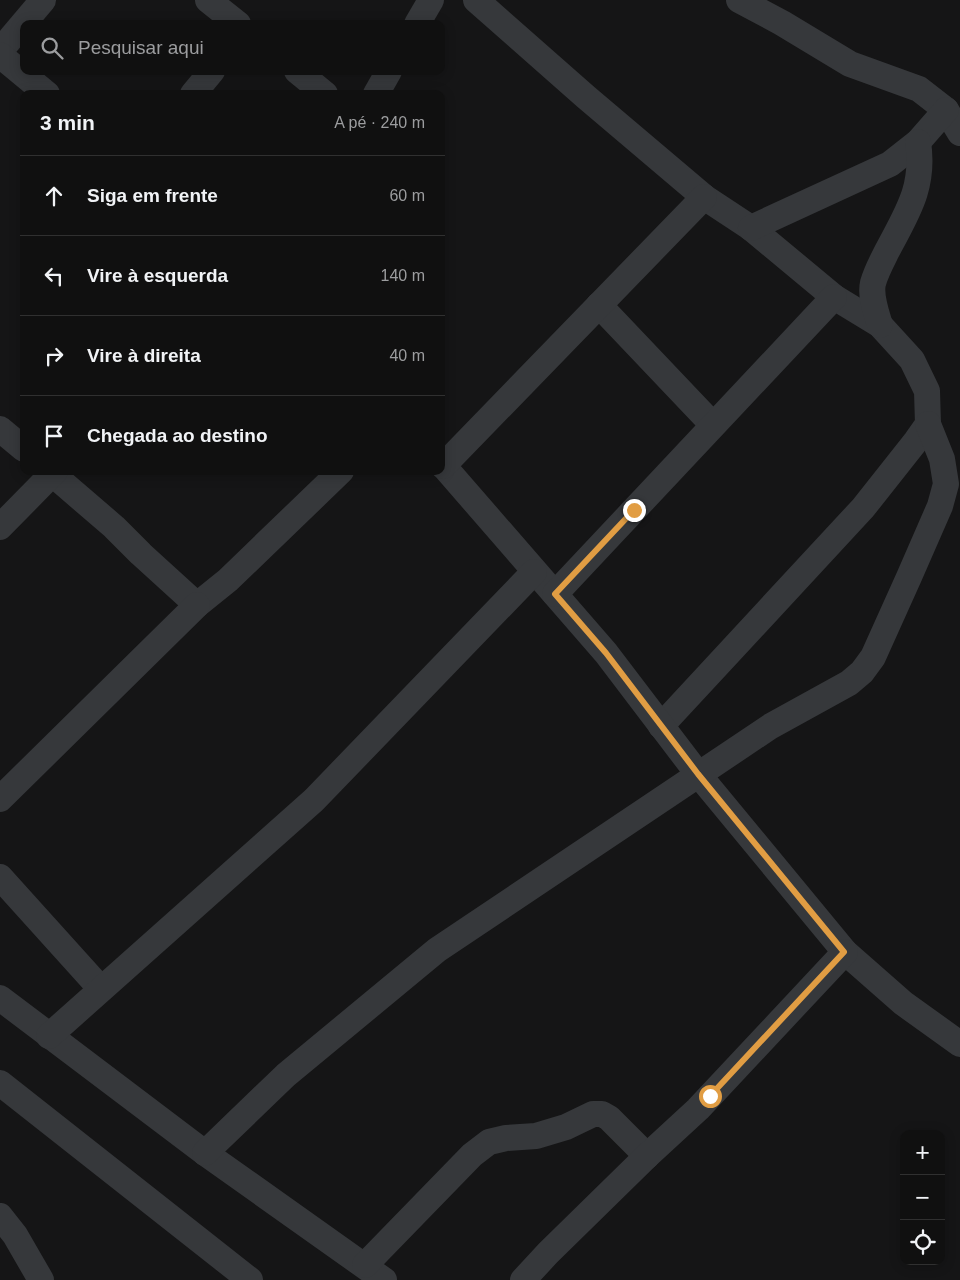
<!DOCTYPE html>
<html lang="pt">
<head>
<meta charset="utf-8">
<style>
  body { margin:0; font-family:Helvetica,sans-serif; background:#191919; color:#f1f3f6 }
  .controls { position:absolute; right:15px; bottom:15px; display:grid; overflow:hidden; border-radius:10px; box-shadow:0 2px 12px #0003 }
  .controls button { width:45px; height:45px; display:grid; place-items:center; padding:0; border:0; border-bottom:1px solid #303030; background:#101010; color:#f1f3f6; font:25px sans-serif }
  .stop { position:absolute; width:15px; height:15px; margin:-11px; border:4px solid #e19d43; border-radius:50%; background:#fff }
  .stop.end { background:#e19d43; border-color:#fff; box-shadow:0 1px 5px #0008 }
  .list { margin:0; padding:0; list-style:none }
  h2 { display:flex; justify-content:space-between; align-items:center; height:65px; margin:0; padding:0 20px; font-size:21px }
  h2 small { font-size:16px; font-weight:400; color:#9c9d9f }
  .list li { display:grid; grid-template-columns:32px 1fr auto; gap:15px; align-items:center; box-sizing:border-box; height:80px; padding:0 20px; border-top:1px solid #303030 }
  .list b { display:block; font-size:19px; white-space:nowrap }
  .list em { font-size:16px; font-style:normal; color:#9c9d9f }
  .icon { flex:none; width:28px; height:28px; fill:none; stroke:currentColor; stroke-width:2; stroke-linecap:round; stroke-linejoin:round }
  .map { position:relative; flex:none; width:960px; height:1280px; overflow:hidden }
  .search { position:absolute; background:#101010; box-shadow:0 2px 12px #0003; left:20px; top:20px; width:425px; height:55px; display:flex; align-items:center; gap:12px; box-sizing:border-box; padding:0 18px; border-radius:10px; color:#9c9d9f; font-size:19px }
  .panel { position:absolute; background:#101010; box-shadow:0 2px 12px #0003; left:20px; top:90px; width:425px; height:385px; border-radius:10px }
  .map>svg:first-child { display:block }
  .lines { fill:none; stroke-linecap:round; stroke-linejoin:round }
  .street { stroke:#36383b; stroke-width:26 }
  .route { stroke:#e19d43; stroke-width:6 }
</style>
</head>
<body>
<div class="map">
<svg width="960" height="1280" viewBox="0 0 960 1280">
  <rect width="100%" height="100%" fill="#151516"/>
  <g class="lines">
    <g class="street">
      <path d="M208 0 238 24"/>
      <path d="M476 0 586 97 704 197 751 228 834 297 880 325 912 360 927 391 928 424 916 441 863 508 661 726"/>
      <path d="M739 0 782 23 850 64 919 89 946 110 960 133"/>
      <path d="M417 24 431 0"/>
      <path d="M0 51 43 0"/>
      <path d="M0 55 47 94"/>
      <path d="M297 71 325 94"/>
      <path d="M193 94 212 71"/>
      <path d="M376 94 389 71"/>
      <path d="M751 228 890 164 918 142 946 110"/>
      <path d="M599 305 713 425"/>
      <path d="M880 325C876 312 870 296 873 283 876 272 882 261 887 251 907 213 925 187 918 142"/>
      <path d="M0 429 24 449"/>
      <path d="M441 463 606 653 698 774 845 952 903 1003 960 1044"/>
      <path d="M443 466 704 197"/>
      <path d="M49 471 114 527 141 554 197 605 228 580 341 471"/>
      <path d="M0 527 55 471"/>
      <path d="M555 594 834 297"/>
      <path d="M0 799 197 605"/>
      <path d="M0 877 101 989"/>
      <path d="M0 998 205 1153 384 1280"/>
      <path d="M49 1036 314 800 534 572"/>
      <path d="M0 1083 250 1280"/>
      <path d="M205 1153 286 1075 437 950 771 726 849 683 862 672 873 657 909 577 940 506 946 484 942 459 928 424"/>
      <path d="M0 1216 15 1235 41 1280"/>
      <path d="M365 1265 472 1155 489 1142 506 1138 536 1136 566 1127 593 1114H602L609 1118 647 1156"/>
      <path d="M523 1280 548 1253 647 1156 698 1109 845 952"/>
    </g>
  </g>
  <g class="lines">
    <path class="route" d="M634 510 555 594 606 653 698 774 844 952 710 1096"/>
  </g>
</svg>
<div class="controls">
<button>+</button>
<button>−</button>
<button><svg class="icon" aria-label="locate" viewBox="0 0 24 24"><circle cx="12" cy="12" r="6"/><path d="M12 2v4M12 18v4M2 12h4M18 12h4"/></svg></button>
</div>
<div class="stop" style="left:710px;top:1096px"></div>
<div class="stop end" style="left:634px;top:510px"></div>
<div class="search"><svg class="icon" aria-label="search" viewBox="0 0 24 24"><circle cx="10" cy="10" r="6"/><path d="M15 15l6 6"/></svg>Pesquisar aqui</div>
<section class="panel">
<h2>3 min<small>A pé · 240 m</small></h2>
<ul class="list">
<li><svg class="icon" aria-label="ahead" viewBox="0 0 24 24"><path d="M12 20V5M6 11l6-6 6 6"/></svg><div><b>Siga em frente</b></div><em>60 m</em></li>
<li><svg class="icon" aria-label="left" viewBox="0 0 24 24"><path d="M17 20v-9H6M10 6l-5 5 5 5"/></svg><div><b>Vire à esquerda</b></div><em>140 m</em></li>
<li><svg class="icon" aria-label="right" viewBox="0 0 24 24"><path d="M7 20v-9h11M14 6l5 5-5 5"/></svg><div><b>Vire à direita</b></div><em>40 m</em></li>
<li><svg class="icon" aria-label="arrive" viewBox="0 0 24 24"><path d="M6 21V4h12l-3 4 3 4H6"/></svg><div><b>Chegada ao destino</b></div></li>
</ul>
</section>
</div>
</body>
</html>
